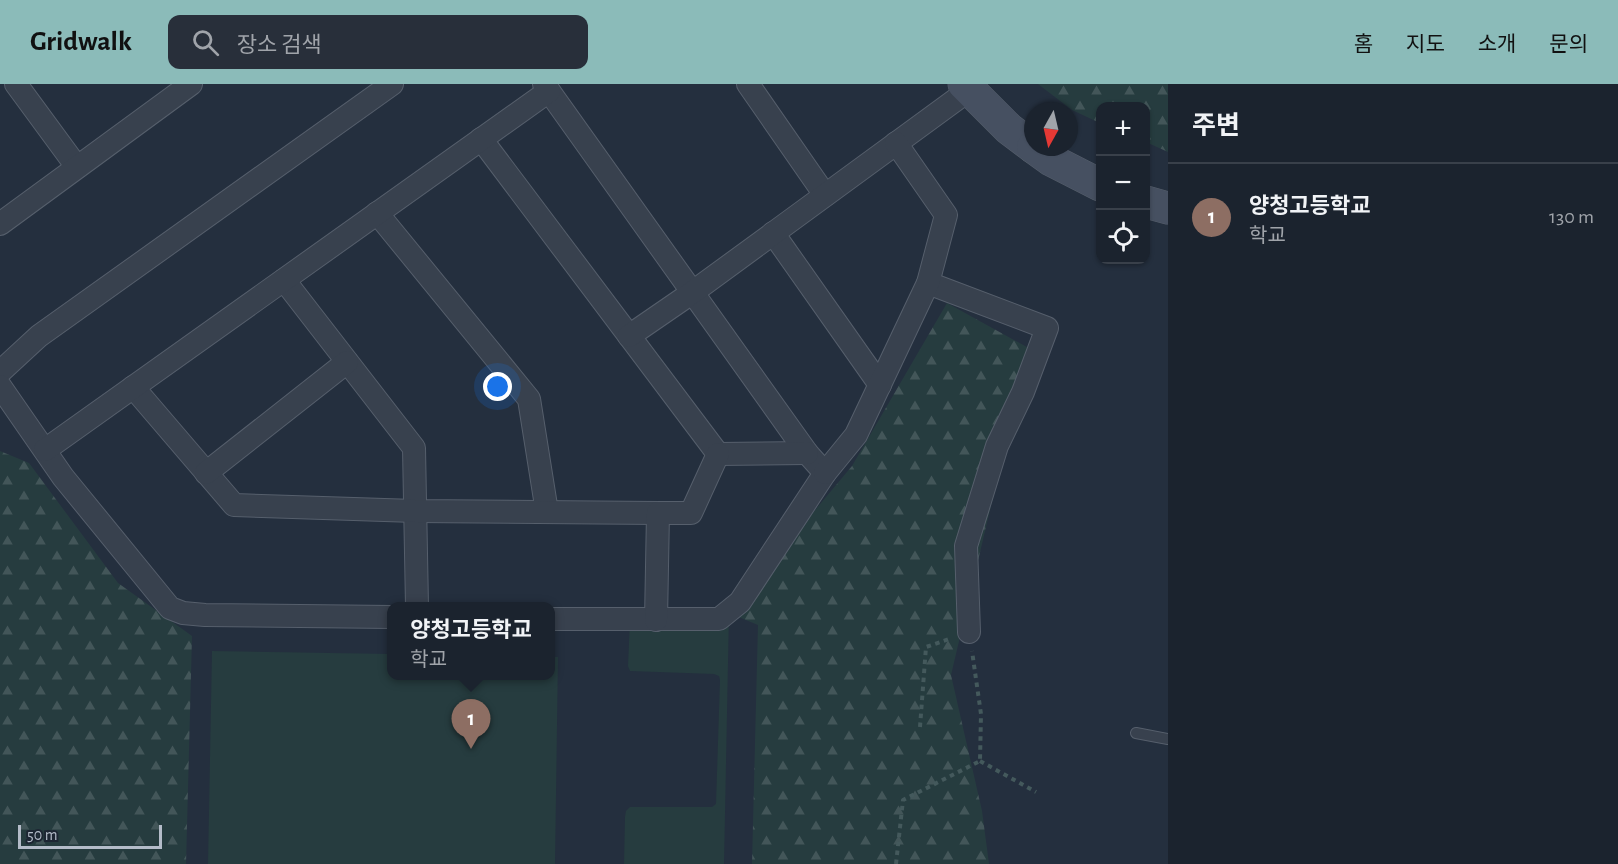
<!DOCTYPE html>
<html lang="ko">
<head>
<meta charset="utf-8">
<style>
  body { margin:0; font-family:"Alegreya Sans","Noto Sans KR",sans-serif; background:#282f3a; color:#f1f3f6 }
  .controls { position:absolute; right:18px; top:18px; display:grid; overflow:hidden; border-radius:12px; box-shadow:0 2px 4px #0004 }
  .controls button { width:54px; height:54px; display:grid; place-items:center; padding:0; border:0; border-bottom:2px solid #39404a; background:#1b232e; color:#f1f3f6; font:30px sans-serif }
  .compass { position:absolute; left:1024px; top:18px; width:54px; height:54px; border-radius:50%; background:#1b232e; box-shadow:0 2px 4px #0004; rotate:188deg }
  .scale { position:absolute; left:18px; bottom:15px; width:144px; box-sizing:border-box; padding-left:6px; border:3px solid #b4bcc9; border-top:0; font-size:16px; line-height:21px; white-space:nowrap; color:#b4bcc9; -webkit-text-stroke:4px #1d2633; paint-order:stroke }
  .you { position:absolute; left:498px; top:303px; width:21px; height:21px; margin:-15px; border:4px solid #fff; border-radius:50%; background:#1a73e8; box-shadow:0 0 0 9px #1a73e833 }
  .badge { display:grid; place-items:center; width:39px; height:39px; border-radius:50%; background:#8bbbb9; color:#fff; font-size:20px; font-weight:700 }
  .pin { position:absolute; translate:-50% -50px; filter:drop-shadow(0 2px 3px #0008) }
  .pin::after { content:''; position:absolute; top:32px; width:21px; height:18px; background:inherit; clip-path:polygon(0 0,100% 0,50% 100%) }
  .popup { position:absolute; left:387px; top:518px; width:168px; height:78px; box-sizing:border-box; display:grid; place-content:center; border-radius:12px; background:#1b232e; filter:drop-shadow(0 2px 4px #0005); font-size:20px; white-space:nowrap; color:#a0a4aa }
  .popup b { font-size:22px; color:#f1f3f6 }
  .popup::after { content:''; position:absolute; left:50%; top:100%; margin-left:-12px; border:12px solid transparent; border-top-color:#1b232e }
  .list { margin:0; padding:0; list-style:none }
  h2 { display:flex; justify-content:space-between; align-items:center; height:78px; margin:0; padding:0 24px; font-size:26px }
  h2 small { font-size:20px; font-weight:400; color:#a0a4aa }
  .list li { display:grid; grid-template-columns:39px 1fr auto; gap:18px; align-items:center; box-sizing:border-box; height:108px; padding:0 24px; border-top:2px solid #39404a }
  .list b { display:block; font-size:22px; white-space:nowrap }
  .list p { margin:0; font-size:20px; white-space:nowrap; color:#a0a4aa }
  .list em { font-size:20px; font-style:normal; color:#a0a4aa }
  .icon { flex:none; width:33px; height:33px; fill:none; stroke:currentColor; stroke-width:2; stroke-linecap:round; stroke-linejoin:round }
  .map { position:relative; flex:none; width:1168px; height:780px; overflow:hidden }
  header { display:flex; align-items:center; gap:36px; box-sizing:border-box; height:84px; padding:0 30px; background:#8bbbb9; color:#111 }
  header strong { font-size:28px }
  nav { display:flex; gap:33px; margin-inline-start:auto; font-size:21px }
  .search { width:420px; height:54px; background:#282f3a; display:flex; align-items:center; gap:15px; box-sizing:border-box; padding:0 21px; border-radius:12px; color:#a0a4aa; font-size:22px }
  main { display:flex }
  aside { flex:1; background:#1b232e }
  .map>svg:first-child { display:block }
  .green { fill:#263c3f }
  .forest { fill:url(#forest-firs) }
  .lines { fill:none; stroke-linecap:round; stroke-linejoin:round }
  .lane-casing { stroke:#565f6c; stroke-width:12 }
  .street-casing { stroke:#565f6c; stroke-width:24 }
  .secondary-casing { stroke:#565f6c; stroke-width:33 }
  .path { stroke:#44595c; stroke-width:4; stroke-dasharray:4.5 4.5; stroke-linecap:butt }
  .lane { stroke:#38414e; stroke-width:10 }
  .street { stroke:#38414e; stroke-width:22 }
  .secondary { stroke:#465061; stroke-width:32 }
</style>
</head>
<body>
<header>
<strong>Gridwalk</strong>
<div class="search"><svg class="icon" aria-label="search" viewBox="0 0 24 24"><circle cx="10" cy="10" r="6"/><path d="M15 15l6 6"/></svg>장소 검색</div>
<nav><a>홈</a><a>지도</a><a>소개</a><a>문의</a></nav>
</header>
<main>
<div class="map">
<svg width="1168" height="780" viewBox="0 0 1168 780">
  <defs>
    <pattern id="forest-firs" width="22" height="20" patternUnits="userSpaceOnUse" patternTransform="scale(1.5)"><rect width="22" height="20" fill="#263c3f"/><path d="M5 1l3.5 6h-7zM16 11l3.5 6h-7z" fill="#435659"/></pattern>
  </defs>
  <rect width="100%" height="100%" fill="#242f3e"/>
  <g class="green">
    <path d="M729 529 724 780H624L625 733 626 727 630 723H712L716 720 720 596 719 592 714 590 630 587 628 582 630 536Z"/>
    <path d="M212 567 391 570 392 592H550L551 573H558L555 780H208Z"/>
  </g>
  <g class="forest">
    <path d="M1038 0H1168V68L1146 58V22H1100V39L1072 26Z"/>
    <path d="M947 219 1034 267 998 392 951 591 982 727 989 780H752L758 541 729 529 852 382Z"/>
    <path d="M0 367 29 379 118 499 192 552 186 780H0Z"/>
  </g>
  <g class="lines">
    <defs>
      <path id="lane" d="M1136 649 1168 655"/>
      <g id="street">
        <path d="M16 0 77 83"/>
        <path d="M544 0 807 369 825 389 740 518 719 535H550"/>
        <path d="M748 0 825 111"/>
        <path d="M481 55 718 370 807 369"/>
        <path d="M377 129 529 315 547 428"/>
        <path d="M0 140 191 0"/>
        <path d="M773 149 880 301"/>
        <path d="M284 196 414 364 417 522"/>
        <path d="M928 199 1047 244 1023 308 997 362 966 462 969 548"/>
        <path d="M629 252 693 208 969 6"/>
        <path d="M0 288 39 252 392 0"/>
        <path d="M0 302 63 393 170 524 183 529 205 531 392 533"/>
        <path d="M133 303 234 421 415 427 658 429"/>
        <path d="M45 366 549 7"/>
        <path d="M206 389 347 278"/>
        <path d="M825 389 856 351 928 199 946 131 896 59"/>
        <path d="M656 536 658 429H691L718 370"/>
      </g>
      <g id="secondary">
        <path d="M964 0 1009 45 1033 63"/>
        <path d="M1033 63 1051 76 1100 101"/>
        <path d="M1146 118 1168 124"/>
      </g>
    </defs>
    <use href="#lane" class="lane-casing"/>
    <use href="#street" class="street-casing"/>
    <use href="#secondary" class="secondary-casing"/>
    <g class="path">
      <path d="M920 643 926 563 952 554"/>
      <path d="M980 677 1036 708"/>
      <path d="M896 780 903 716 980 677 981 630 972 567"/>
    </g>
    <use href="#lane" class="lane"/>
    <use href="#street" class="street"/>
    <use href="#secondary" class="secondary"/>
  </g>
</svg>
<div class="controls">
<button>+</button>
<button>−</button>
<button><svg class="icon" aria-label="locate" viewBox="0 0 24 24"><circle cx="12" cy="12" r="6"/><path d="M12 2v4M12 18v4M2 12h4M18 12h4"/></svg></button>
</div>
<svg class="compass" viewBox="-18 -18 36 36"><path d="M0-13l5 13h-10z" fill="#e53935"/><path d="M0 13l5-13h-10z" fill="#a0a4aa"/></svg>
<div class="scale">50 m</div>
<div class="you"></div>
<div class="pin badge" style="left:471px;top:665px;background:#8d6e63">1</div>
<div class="popup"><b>양청고등학교</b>학교</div>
</div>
<aside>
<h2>주변<small></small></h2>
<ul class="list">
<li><span class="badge" style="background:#8d6e63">1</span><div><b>양청고등학교</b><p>학교</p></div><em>130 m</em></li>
</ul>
</aside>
</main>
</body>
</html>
